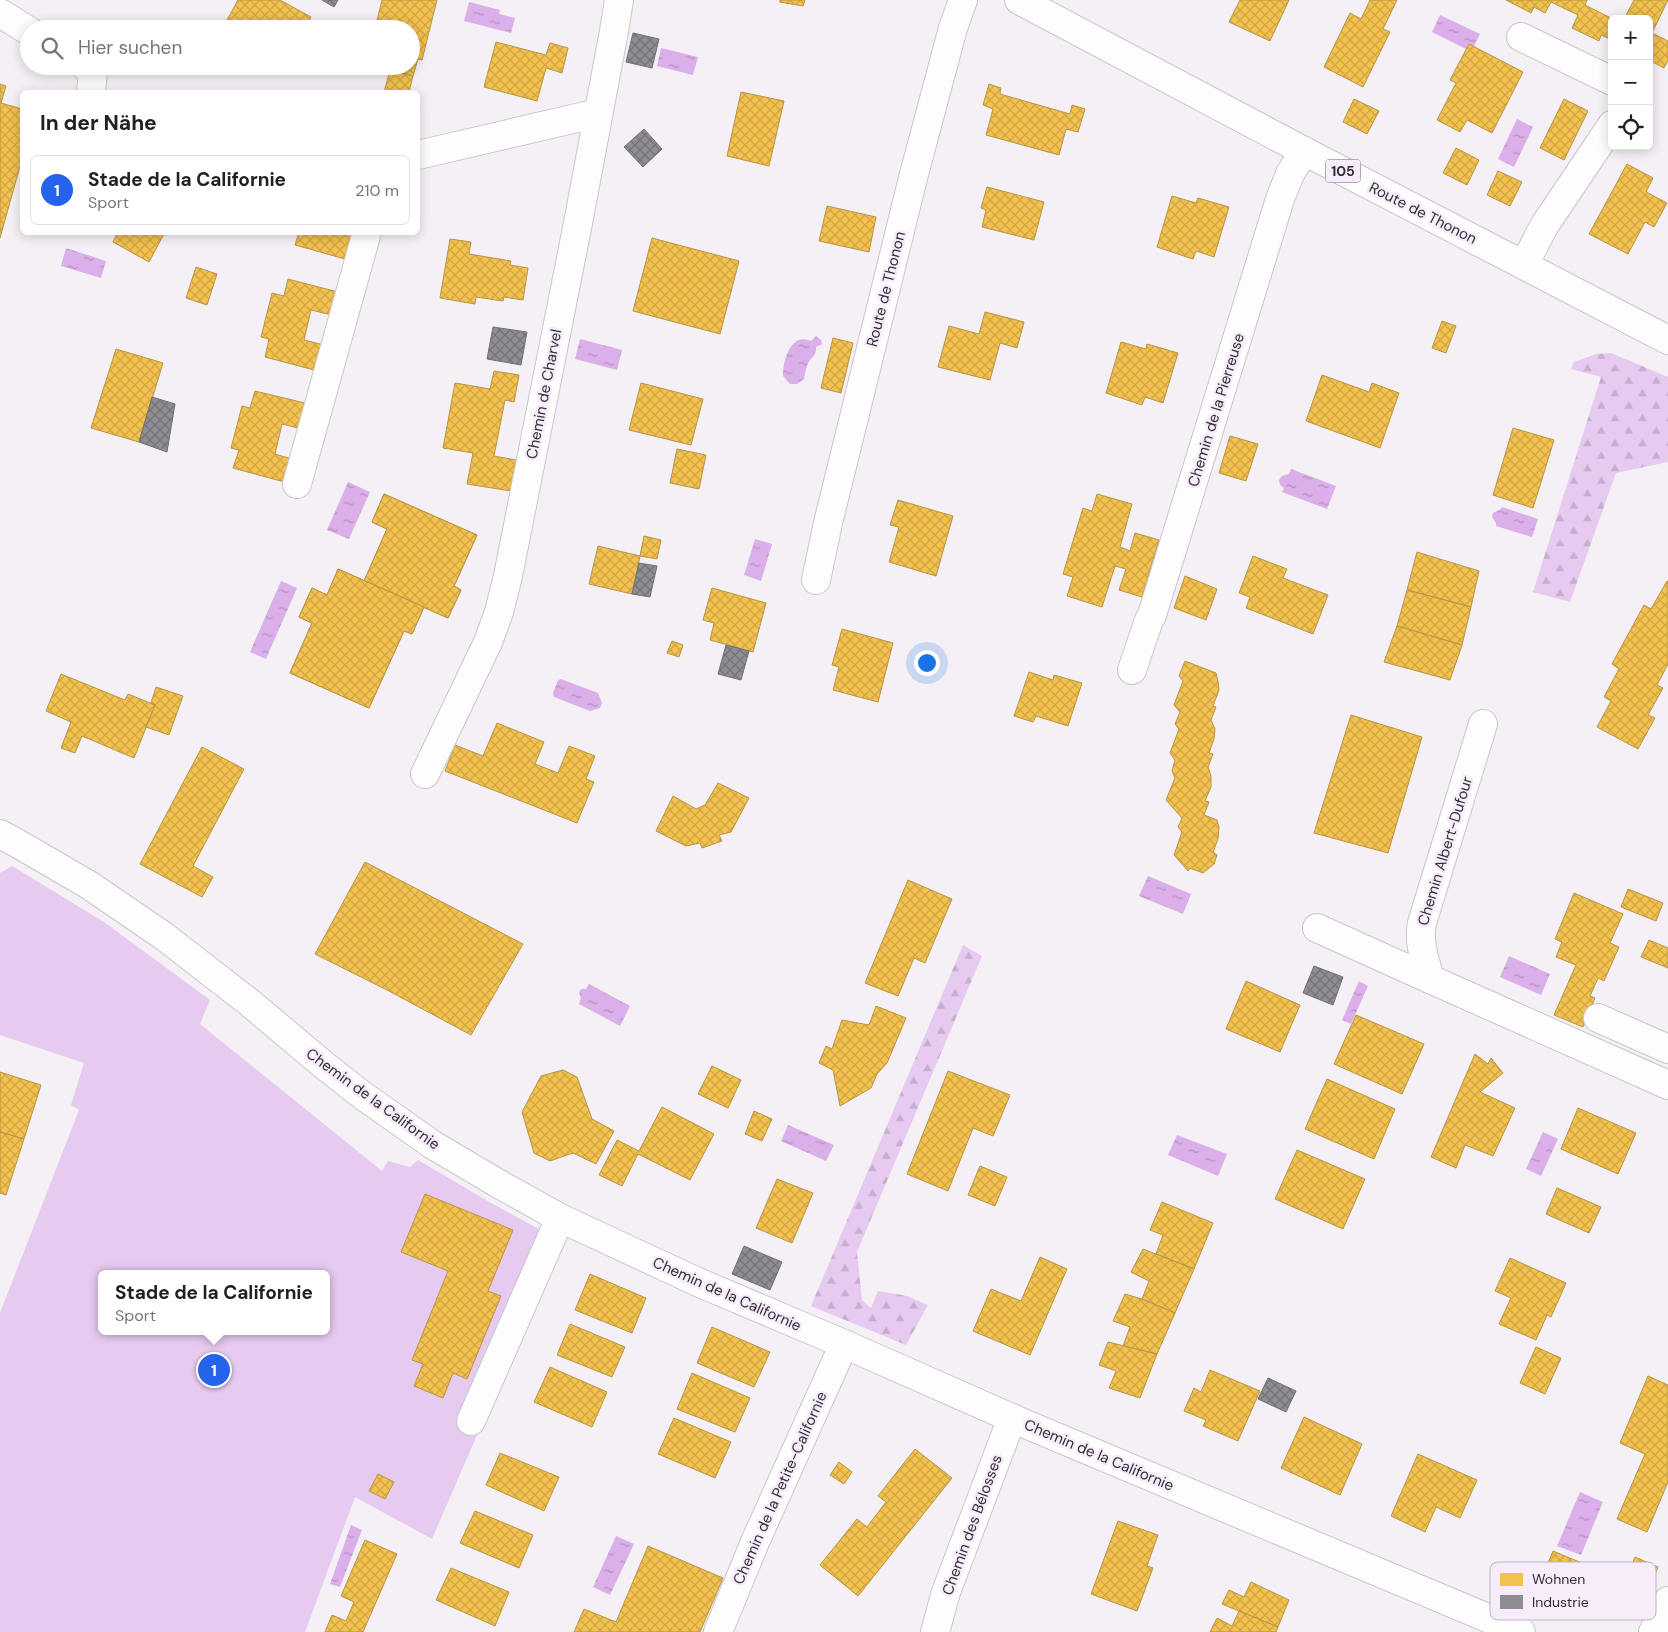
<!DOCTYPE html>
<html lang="de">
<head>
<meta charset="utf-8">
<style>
  body { margin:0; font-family:"DM Sans",sans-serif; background:#f2f2f2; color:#202124 }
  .controls { position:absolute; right:15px; top:15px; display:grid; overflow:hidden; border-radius:8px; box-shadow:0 2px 12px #0003 }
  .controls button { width:45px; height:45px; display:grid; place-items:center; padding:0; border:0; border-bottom:1px solid #e0e0e0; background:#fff; color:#202124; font:25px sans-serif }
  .you { position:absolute; left:926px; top:662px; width:18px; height:18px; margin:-12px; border:4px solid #fff; border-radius:50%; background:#1a73e8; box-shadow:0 0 0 8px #1a73e833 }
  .badge { display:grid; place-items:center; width:32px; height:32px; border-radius:50%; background:#2563eb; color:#fff; font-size:16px; font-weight:700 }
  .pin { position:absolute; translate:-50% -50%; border:2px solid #fff; box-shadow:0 1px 5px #0006 }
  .popup { position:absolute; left:98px; top:1270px; width:232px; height:65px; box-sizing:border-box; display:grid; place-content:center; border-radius:8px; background:#fff; filter:drop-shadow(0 1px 4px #0005); font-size:16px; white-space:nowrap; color:#757577 }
  .popup b { font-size:19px; color:#202124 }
  .popup::after { content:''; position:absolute; left:50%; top:100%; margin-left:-10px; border:10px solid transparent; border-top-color:#fff }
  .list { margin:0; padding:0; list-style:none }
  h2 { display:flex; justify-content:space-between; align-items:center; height:65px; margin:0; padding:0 20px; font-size:21px }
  h2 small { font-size:16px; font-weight:400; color:#757577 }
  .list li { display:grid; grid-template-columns:32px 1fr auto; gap:15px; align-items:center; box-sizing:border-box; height:70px; margin:0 10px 10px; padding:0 10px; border:1px solid #e0e0e0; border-radius:8px }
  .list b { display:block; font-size:19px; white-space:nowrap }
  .list p { margin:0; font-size:16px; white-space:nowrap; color:#757577 }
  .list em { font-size:16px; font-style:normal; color:#757577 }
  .icon { flex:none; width:28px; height:28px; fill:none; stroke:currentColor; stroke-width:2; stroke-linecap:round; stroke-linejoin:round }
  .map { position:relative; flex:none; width:1668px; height:1632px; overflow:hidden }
  .search { position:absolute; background:#fff; box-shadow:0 2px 12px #0003; left:20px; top:20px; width:400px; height:55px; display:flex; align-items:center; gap:12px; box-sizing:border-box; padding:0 18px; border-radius:28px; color:#757577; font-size:19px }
  .panel { position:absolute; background:#fff; box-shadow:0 2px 12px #0003; left:20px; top:90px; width:400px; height:145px; border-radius:8px }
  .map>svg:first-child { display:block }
  .forest { fill:url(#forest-firs) }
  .pitch { fill:#e7caf0; fill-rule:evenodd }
  .water { fill:url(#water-ripples) }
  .homes { fill:url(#homes-cross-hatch); stroke:#b89546; fill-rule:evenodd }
  .industry { fill:url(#industry-cross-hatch); stroke:#727076 }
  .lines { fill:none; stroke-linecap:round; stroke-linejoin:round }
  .minor-casing { stroke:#cac5cb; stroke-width:30 }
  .major-casing { stroke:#cac5cb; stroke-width:30 }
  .minor { stroke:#fefdfe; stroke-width:28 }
  .major { stroke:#fefdfe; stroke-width:28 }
  .labels { text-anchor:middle; stroke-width:5; stroke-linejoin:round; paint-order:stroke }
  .shield { fill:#f7ecfa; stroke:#6d666f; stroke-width:1 }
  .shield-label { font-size:14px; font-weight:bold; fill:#322d33 }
  .street-label { font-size:15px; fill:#322d33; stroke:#f7ecfa }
  .key { fill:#f7ecfa; stroke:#bcb3be; stroke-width:1 }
  .key-label { font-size:14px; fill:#322d33 }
</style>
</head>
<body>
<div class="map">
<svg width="1668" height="1632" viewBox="0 0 1668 1632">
  <defs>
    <pattern id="forest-firs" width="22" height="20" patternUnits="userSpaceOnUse" patternTransform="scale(1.25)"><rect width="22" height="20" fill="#e7caf0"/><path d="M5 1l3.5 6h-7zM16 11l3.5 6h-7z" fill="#c7aece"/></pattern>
    <pattern id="water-ripples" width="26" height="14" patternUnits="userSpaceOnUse" patternTransform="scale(1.25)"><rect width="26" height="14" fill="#dbafe9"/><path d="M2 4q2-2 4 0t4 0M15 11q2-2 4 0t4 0" fill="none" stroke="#b28fbd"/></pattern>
    <pattern id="homes-cross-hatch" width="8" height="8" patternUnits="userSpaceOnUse" patternTransform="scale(1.25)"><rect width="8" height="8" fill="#f2c14e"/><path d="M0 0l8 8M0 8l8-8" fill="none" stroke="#d0a645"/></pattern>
    <pattern id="industry-cross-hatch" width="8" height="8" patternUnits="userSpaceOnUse" patternTransform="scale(1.25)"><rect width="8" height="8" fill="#8d8d92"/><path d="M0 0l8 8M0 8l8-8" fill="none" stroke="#747478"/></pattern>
  </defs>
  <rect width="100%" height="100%" fill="#f5f0f6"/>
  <g class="forest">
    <path d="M1611 353 1668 377V462L1616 473 1570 602 1533 592 1601 377 1571 369 1574 362 1596 354Z"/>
    <path d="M963 945 982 956 857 1252 862 1300 871 1308 878 1291 907 1296 928 1305 906 1345 811 1306Z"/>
  </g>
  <path class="pitch" d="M12 866 104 922 210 1000 200 1024 382 1171 388 1161 410 1167 418 1160 491 1203 561 1241 432 1539 355 1497 305 1632H0V1313L79 1110 71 1105 84 1063 0 1035V873ZM101 1274H326V1331H101Z"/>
  <g class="water">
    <path d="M469 2 500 10 499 14 515 18 511 33 464 21Z"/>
    <path d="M1440 15 1480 34 1474 46 1469 44 1466 49 1432 32Z"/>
    <path d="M661 48 698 57 693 75 657 66Z"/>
    <path d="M1517 119 1533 127 1514 167 1498 159Z"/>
    <path d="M66 248 106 261 101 278 61 266Z"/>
    <path d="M816 336 821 340 822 344 816 347C817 357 809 358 807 366 805 370 805 375 804 379L797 384H790L783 376C783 361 790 332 811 341Z"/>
    <path d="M580 339 622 350 617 370 575 359Z"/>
    <path d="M1291 469 1336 486 1327 509 1282 492 1284 488 1280 485 1279 480 1282 476 1289 474Z"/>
    <path d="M348 482 370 492 349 539 327 530Z"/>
    <path d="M1502 507 1538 519 1532 537 1496 526V523L1492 517 1493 513 1501 509Z"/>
    <path d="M755 539 772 544 761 581 744 575Z"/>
    <path d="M281 581 297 588 266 659 250 652Z"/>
    <path d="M561 679 598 693 602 703 600 708 590 711 554 697 553 693 558 680Z"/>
    <path d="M1148 876 1191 894 1183 914 1139 896Z"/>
    <path d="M1509 956 1550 974 1541 995 1500 977Z"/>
    <path d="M1359 981 1368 986 1351 1024 1342 1020Z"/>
    <path d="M589 984 630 1006 620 1026 579 1004 581 998 579 993 581 989H586Z"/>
    <path d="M788 1125 834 1145 826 1161 781 1141Z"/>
    <path d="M1543 1132 1558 1139 1541 1176 1526 1169Z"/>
    <path d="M1177 1135 1227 1154 1218 1176 1168 1155Z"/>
    <path d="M1580 1492 1603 1502 1581 1555 1557 1546Z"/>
    <path d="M351 1525 362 1530 340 1587 330 1584Z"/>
    <path d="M616 1536 634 1544 610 1595 593 1587Z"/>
  </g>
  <g class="homes">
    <path d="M238 0H280L311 17 305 29H242L227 20Z"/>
    <path d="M382 0H437L422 60 418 59 413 76 381 67V66H411V29H375Z"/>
    <path d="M780 0H805L803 6 780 2Z"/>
    <path d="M1240 0H1289L1270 41 1229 22Z"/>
    <path d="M1370 0H1397L1383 29 1390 32 1363 87 1324 67 1350 13 1361 19Z"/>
    <path d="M1506 0H1587L1585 5 1613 19 1612 40 1601 35 1599 41 1572 28 1578 15 1551 2 1545 13 1534 7 1531 13Z"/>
    <path d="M1634 0H1668L1652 33 1668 41V60L1664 68 1649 60V19H1624Z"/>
    <path d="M496 42 546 55 550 43 568 48 562 73 546 68 537 101 484 87Z"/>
    <path d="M1469 44 1523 72 1492 133 1467 120 1460 132 1437 120 1456 83 1450 80Z"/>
    <path d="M390 70 413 76 409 92H384Z"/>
    <path d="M0 84 6 86 1 103 22 109V159L0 238Z"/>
    <path d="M989 84 1001 88 1000 94 1070 114 1072 105 1085 109 1078 132 1066 129 1059 155 986 135 993 109 983 105Z"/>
    <path d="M741 92 784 101 769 166 727 156Z"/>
    <path d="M1354 99 1379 111 1367 134 1343 122Z"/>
    <path d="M1564 99 1588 111 1564 160 1540 148Z"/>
    <path d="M1456 148 1479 160 1467 185 1443 173Z"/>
    <path d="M1627 164 1653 178 1646 192 1667 203 1654 227 1645 222 1628 254 1589 234Z"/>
    <path d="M1498 171 1522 182 1510 206 1487 195Z"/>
    <path d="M987 187 1044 202 1034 240 982 227 986 210 981 208Z"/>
    <path d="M1172 196 1196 203 1198 198 1229 207 1214 257 1196 251 1193 259 1157 247Z"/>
    <path d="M827 206 876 217 869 252 819 241Z"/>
    <path d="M118 232H165L149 262 113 242Z"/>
    <path d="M299 232H353L345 259 295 245Z"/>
    <path d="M652 238 739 261 720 334 633 311Z"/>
    <path d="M450 239 471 242 469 254 511 261 510 265 528 268 523 300 504 297 503 301 476 297 475 304 440 298Z"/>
    <path d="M196 267 217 274 207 305 186 298Z"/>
    <path d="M288 279 338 292 332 315 311 310 304 340 324 345 318 371 265 357 269 339 261 337 272 293 284 296Z"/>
    <path d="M985 312 1024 322 1017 348 1000 343 990 380 938 367 949 326 979 334Z"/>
    <path d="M1442 321 1456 326 1446 353 1432 348Z"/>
    <path d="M833 338 853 343 841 393 821 388Z"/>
    <path d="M1121 342 1146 349 1147 344 1178 353 1163 403 1145 397 1142 405 1106 393Z"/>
    <path d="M116 349 163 363 139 442 91 428Z"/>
    <path d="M494 371 519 375 514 402 505 400 494 456 516 460 511 491 467 484 473 453 443 448 455 383 490 389Z"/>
    <path d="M1322 375 1369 392 1372 383 1399 393 1380 448 1306 421Z"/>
    <path d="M641 383 703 399 691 445 629 430Z"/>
    <path d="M255 391 309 404 302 429 282 424 275 454 295 460 288 483 233 468 239 450 231 448 242 406 250 408Z"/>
    <path d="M1513 428 1554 440 1533 508 1493 495Z"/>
    <path d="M1230 436 1258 444 1246 481 1219 473Z"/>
    <path d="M677 449 706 455 699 489 670 483Z"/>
    <path d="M384 494 477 535 454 586 461 590 448 618 364 581 387 529 372 522ZM415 544 433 552 425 569 407 560Z"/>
    <path d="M384 494 477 535 454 586 461 590 448 618 364 581 387 529 372 522Z"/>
    <path d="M1097 494 1132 504 1120 547 1130 551 1135 533 1159 540 1142 597 1119 590 1126 569 1115 566 1102 607 1067 596 1073 577 1063 574 1083 508 1092 511Z"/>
    <path d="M898 500 953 516 936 576 889 562 899 527 890 525Z"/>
    <path d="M644 536 661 540 657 559 640 556Z"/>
    <path d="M598 546 640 556 632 594 589 584Z"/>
    <path d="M1417 552 1479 571 1471 607 1407 590Z"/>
    <path d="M1253 556 1287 569 1283 578 1328 595 1313 634 1246 608 1250 597 1239 593Z"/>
    <path d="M338 569 424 607 412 634 404 631 369 708 290 673 312 623 299 617 312 588 327 595ZM342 638 363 647 355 665 334 656Z"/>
    <path d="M338 569 424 607 412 634 404 631 369 708 290 673 312 623 299 617 312 588 327 595Z"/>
    <path d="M1185 576 1217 589 1206 620 1174 608Z"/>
    <path d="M1667 581 1668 582V664L1657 685 1663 688 1648 715 1655 718 1638 749 1597 727 1611 701 1604 697 1619 669 1612 664 1644 605 1651 609Z"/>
    <path d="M712 588 766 603 753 652 710 640 714 623 703 620Z"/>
    <path d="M1407 590 1471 607 1462 645 1397 626Z"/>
    <path d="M1397 626 1462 645 1450 680 1384 662Z"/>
    <path d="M842 629 893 643 878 702 833 690 839 667 832 665Z"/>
    <path d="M672 641 683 645 679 657 667 653Z"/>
    <path d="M1185 661 1216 673 1218 681 1219 690 1213 706 1216 707 1211 720 1215 729 1214 739 1209 753 1213 754 1208 767 1211 776V787L1205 801 1209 802 1204 815 1217 820 1219 827 1218 839 1213 852 1217 855 1214 864 1203 873 1190 868 1188 871 1174 855 1182 832 1178 827 1182 818 1166 800 1175 778 1172 771 1175 760 1170 753 1179 729 1175 724 1180 712 1174 705 1183 681 1179 676Z"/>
    <path d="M1029 672 1053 680 1054 675 1082 683 1068 726 1036 716 1033 722 1014 716Z"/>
    <path d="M61 674 125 700 128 694 155 705 134 758 82 736 75 753 61 748 71 722 46 711Z"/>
    <path d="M156 687 183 696 169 735 146 727 155 705 151 703Z"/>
    <path d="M1351 715 1422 737 1388 853 1314 833Z"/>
    <path d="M497 723 544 742 535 764 558 773 569 746 595 756 586 779 594 782 577 823 445 771 455 745 483 756Z"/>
    <path d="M202 747 244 769 193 866 213 877 202 897 140 864Z"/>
    <path d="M718 783 749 798 731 832 719 835 722 841 702 848 700 843 686 846 656 831 673 796 696 809 705 805Z"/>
    <path d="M365 862 523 944 471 1035 389 991 315 954Z"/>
    <path d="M908 880 952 899 925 963 914 958 898 996 865 983Z"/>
    <path d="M1628 889 1663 903 1656 921 1621 907Z"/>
    <path d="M1574 893 1623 914 1610 943 1619 947 1604 981 1598 978 1590 996 1595 998 1583 1027 1554 1015 1576 965 1556 957 1562 942 1555 939Z"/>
    <path d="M1649 940 1668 948V968L1641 957Z"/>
    <path d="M1246 981 1300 1005 1280 1052 1226 1029Z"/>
    <path d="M876 1006 906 1018 887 1063 877 1074 871 1088 840 1106 833 1070 819 1063 826 1046 832 1049 842 1020 869 1025Z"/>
    <path d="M1356 1015 1424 1044 1402 1094 1334 1064Z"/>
    <path d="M1475 1054 1488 1064 1491 1058 1503 1073 1480 1092 1515 1108 1493 1156 1465 1145 1456 1168 1431 1157Z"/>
    <path d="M712 1066 741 1080 728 1108 698 1094Z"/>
    <path d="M563 1070 577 1077 592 1119 614 1131 596 1164 573 1153 550 1161 534 1153 522 1112 541 1076Z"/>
    <path d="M948 1071 1010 1095 993 1136 973 1128 948 1191 907 1174Z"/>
    <path d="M0 1072 41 1085 24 1139 0 1132Z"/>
    <path d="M1327 1079 1395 1109 1374 1159 1305 1129Z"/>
    <path d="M662 1107 714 1134 690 1180 638 1154 622 1186 599 1175 617 1140 639 1151Z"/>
    <path d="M1578 1108 1636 1133 1618 1174 1561 1149Z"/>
    <path d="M754 1111 772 1119 762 1141 745 1134Z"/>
    <path d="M0 1132 24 1139 6 1195 0 1193Z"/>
    <path d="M1297 1150 1365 1179 1343 1229 1275 1199Z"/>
    <path d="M980 1166 1007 1177 995 1206 968 1195Z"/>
    <path d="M777 1179 813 1193 792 1243 756 1228Z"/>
    <path d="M1557 1188 1601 1207 1589 1233 1546 1214Z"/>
    <path d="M425 1194 513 1230 488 1291 501 1296 467 1379 453 1373 443 1398 414 1386 423 1364 412 1360 448 1271 401 1252Z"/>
    <path d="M1162 1202 1213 1223 1194 1269 1156 1254 1163 1235 1150 1230Z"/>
    <path d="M1143 1249 1194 1269 1175 1313 1142 1299 1149 1281 1131 1272Z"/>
    <path d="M1040 1257 1067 1269 1030 1355 973 1331 991 1289 1021 1301Z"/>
    <path d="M1510 1258 1566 1283 1551 1317 1547 1315 1536 1340 1499 1324 1511 1298 1495 1291Z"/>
    <path d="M590 1274 646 1298 632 1333 575 1310Z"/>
    <path d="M1125 1294 1142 1299 1175 1313 1157 1354 1123 1346 1130 1327 1113 1321Z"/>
    <path d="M570 1324 625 1347 612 1377 557 1355Z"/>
    <path d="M712 1327 770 1352 754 1387 697 1363Z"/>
    <path d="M1108 1342 1157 1354 1140 1398 1109 1388 1116 1371 1099 1365Z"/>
    <path d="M1536 1347 1561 1358 1545 1394 1520 1383Z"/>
    <path d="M550 1367 607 1392 592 1427 534 1402Z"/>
    <path d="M1210 1370 1260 1391 1238 1441 1203 1426 1206 1420 1184 1411 1194 1388 1201 1392Z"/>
    <path d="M692 1373 750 1398 735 1432 677 1409Z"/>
    <path d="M1648 1376 1668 1385V1482L1647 1532 1617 1519 1645 1454 1620 1443Z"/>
    <path d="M1304 1417 1362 1444 1340 1495 1281 1468Z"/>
    <path d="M674 1418 731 1442 715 1478 658 1454Z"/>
    <path d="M915 1449 952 1478 858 1596 820 1565 857 1519 867 1527 886 1502 878 1496Z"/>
    <path d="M500 1453 559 1477 544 1511 486 1485Z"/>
    <path d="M1418 1454 1477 1480 1460 1518 1436 1507 1425 1532 1391 1516Z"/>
    <path d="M839 1462 852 1472 844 1484 830 1475Z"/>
    <path d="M378 1474 394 1482 385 1499 369 1491Z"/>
    <path d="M475 1511 533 1535 519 1568 460 1543Z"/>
    <path d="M1118 1521 1158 1535 1147 1566 1153 1568 1137 1611 1091 1594Z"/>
    <path d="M365 1540 397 1554 363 1632H325L332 1615 346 1621 354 1602 341 1596Z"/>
    <path d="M648 1546 723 1578 700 1632H574L584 1609 616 1622Z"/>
    <path d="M1553 1551 1625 1581 1635 1557 1658 1567 1637 1617 1599 1601 1597 1606 1540 1582Z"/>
    <path d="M451 1568 509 1592 495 1626 436 1600Z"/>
    <path d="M1251 1582 1289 1600 1278 1627 1222 1604 1229 1590 1244 1597Z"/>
    <path d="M1239 1611 1278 1627 1276 1632H1210L1217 1618 1232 1626Z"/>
  </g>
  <g class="industry">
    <path d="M322 0H338L334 7Z"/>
    <path d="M633 33 659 39 652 68 626 62Z"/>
    <path d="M644 129 662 149 643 167 624 147Z"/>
    <path d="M493 327 527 332 521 365 487 359Z"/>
    <path d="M152 397 175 404 167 452 139 442Z"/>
    <path d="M639 563 657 566 650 597 632 594Z"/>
    <path d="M726 645 749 651 741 680 718 674Z"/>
    <path d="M1314 966 1343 977 1333 1005 1303 993Z"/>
    <path d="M744 1246 782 1262 770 1290 732 1274Z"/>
    <path d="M1268 1378 1296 1391 1286 1412 1258 1399Z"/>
  </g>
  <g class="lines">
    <defs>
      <g id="minor">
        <path d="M0 13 29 31"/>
        <path d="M1521 37 1612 81"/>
        <path d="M85 66 93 71 91 92"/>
        <path d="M418 155 598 113"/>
        <path d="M1524 265 1544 226 1612 125"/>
        <path d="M297 484 367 232"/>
        <path d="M816 580 828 523 913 178 953 28 963 0"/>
        <path d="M1132 670 1149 620 1152 615 1280 199 1290 174 1304 151"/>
        <path d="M1483 724 1422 923C1418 942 1425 960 1430 979L1668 1085"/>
        <path d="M425 774 488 642 499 612 508 576 578 223 614 31 619 0"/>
        <path d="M0 834 15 842 89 885 165 937 250 1003 325 1066 362 1095 433 1145 499 1184 560 1218 700 1283 844 1344 1023 1423 1521 1632"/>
        <path d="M1317 928 1430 979"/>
        <path d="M1598 1018 1668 1049"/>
        <path d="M471 1421 560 1218"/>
        <path d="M718 1632 755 1542 844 1344"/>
        <path d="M935 1632 946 1592 1012 1418"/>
        <path d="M1653 1632 1668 1601"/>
      </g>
      <path id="major" d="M1019 0 1304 151 1668 340"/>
    </defs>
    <use href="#minor" class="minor-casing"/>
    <use href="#major" class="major-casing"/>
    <use href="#minor" class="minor"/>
    <use href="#major" class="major"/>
  </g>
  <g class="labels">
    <rect class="shield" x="1325.5" y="159.5" width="35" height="23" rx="4"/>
    <g class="shield-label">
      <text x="1343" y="176">105</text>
    </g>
    <g class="street-label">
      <text transform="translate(1423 213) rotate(27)" y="5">Route de Thonon</text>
      <text transform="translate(886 289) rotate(-76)" y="5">Route de Thonon</text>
      <text transform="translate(544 394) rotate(-79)" y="5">Chemin de Charvel</text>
      <text transform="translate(1216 410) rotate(-73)" y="5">Chemin de la Pierreuse</text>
      <text transform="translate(1445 851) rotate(-73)" y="5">Chemin Albert-Dufour</text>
      <text transform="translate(373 1099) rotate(36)" y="5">Chemin de la Californie</text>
      <text transform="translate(727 1294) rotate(24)" y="5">Chemin de la Californie</text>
      <text transform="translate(1099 1455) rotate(23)" y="5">Chemin de la Californie</text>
      <text transform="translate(780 1488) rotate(-66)" y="5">Chemin de la Petite-Californie</text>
      <text transform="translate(972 1525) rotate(-70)" y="5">Chemin des Bélosses</text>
    </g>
  </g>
  <rect x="1490" y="1562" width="166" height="58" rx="8" class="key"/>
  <rect x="1500" y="1573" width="23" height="13" fill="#f2c14e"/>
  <rect x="1500" y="1595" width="23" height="14" fill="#8d8d92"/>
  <g class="key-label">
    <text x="1532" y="1584">Wohnen</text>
    <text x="1532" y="1607">Industrie</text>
  </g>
</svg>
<div class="controls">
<button>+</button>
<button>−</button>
<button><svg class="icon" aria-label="locate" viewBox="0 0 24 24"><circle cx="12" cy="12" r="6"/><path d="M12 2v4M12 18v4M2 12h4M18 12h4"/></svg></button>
</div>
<div class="you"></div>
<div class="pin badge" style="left:214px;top:1370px">1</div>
<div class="popup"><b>Stade de la Californie</b>Sport</div>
<div class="search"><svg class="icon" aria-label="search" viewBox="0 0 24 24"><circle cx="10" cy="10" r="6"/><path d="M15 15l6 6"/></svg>Hier suchen</div>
<section class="panel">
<h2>In der Nähe<small></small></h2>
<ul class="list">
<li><span class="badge">1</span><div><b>Stade de la Californie</b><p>Sport</p></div><em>210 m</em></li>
</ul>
</section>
</div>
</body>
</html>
